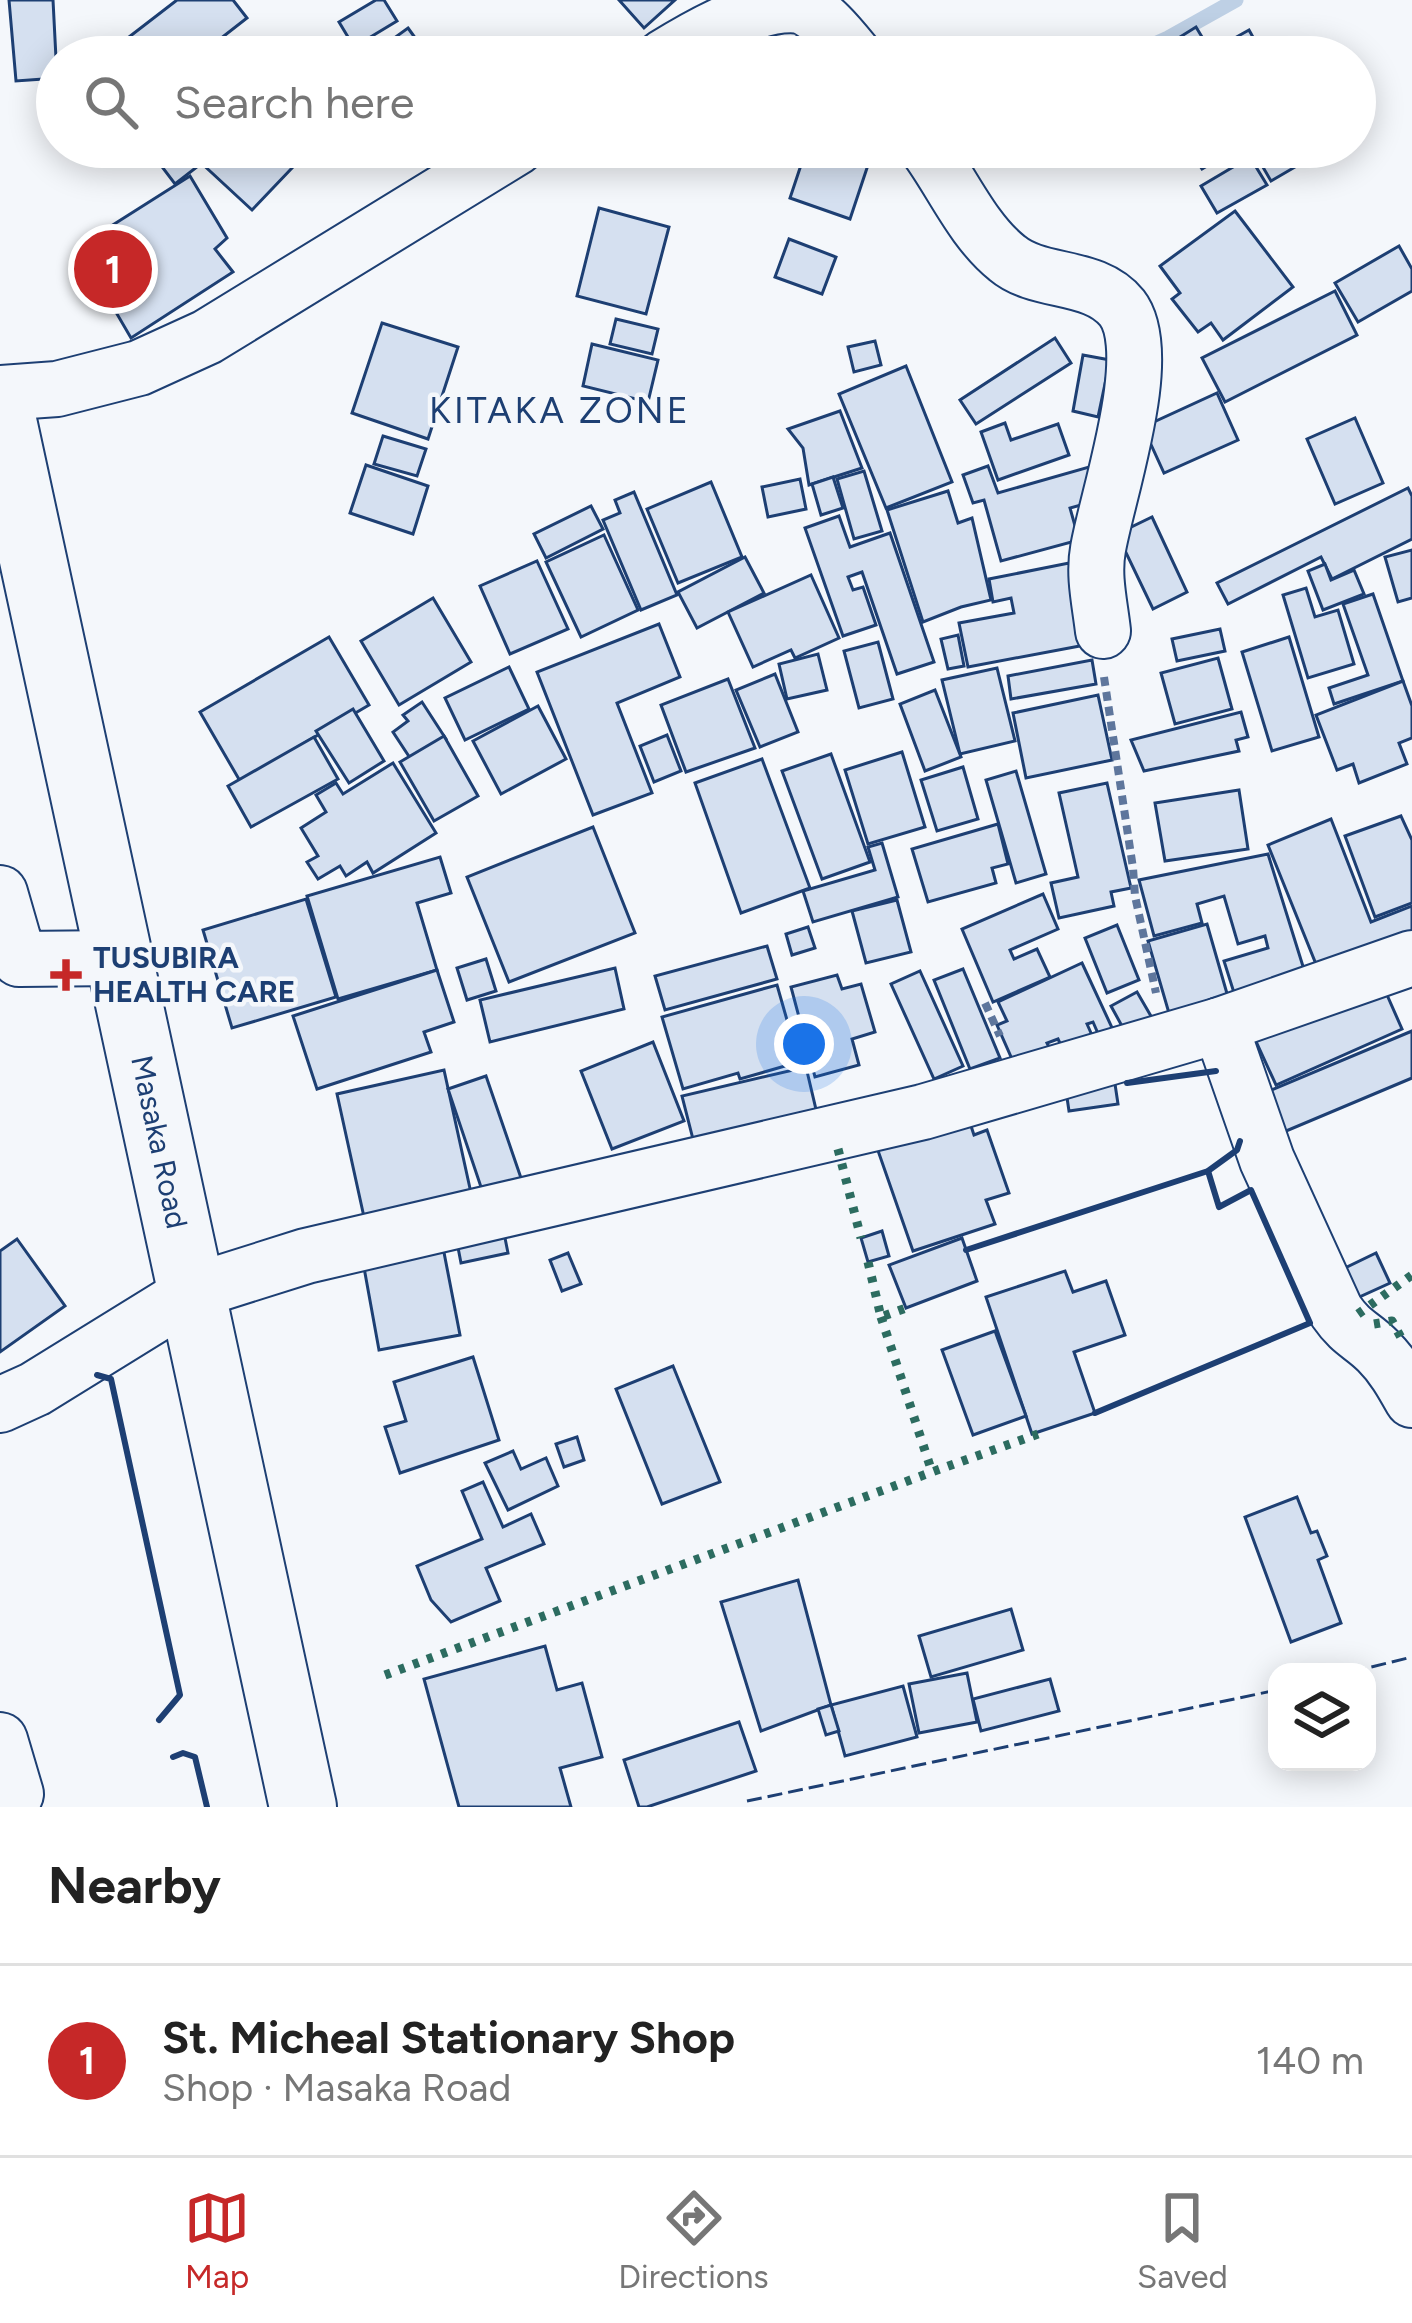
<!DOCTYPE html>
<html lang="en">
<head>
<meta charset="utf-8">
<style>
  body { margin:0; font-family:Figtree,sans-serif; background:#f2f2f2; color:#222 }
  .controls { position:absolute; right:36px; bottom:36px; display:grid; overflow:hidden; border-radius:24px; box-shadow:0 6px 30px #0003 }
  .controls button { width:108px; height:108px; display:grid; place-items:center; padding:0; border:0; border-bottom:3px solid #e0e0e0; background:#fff; color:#222; font:60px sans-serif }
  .you { position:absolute; left:804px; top:1044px; width:42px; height:42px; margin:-30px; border:9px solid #fff; border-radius:50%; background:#1a73e8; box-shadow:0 0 0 18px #1a73e833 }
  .badge { display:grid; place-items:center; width:78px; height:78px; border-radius:50%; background:#c62828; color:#fff; font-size:39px; font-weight:700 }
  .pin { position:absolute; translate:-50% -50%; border:6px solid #fff; box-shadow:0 3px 12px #0006 }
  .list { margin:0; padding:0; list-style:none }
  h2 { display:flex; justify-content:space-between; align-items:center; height:156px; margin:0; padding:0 48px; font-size:51px }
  h2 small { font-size:39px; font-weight:400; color:#767676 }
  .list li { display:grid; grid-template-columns:78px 1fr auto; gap:36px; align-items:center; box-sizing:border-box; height:192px; padding:0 48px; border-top:3px solid #e0e0e0 }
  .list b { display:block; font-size:45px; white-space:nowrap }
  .list p { margin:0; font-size:39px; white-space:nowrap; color:#767676 }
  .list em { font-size:39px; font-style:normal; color:#767676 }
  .icon { flex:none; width:66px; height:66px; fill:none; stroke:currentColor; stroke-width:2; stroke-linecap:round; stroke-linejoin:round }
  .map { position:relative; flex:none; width:1412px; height:1807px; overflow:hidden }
  .search { position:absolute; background:#fff; box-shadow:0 6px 30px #0003; left:36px; right:36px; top:36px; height:132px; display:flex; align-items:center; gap:30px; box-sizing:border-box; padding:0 42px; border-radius:66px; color:#767676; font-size:45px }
  .sheet { height:348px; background:#fff }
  nav { display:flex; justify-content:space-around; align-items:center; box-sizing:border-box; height:168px; border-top:3px solid #e0e0e0; background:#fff; font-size:33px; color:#767676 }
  nav a { display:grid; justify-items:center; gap:6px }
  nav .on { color:#c62828 }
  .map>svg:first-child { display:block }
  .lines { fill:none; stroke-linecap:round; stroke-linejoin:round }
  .stream { stroke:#bed0e5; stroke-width:15 }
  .building { fill:#d5e0f0; stroke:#1d3f73; stroke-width:3 }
  .minor-casing { stroke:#1d3f73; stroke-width:58 }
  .major-casing { stroke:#1d3f73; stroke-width:70 }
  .path { stroke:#5e769c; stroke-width:8; stroke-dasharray:9 6; stroke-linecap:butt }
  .minor { stroke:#f4f7fb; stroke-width:54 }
  .major { stroke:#f4f7fb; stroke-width:66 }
  .hedge { stroke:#2c6c60; stroke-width:9; stroke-dasharray:6 9; stroke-linecap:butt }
  .fence { stroke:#1d3f73; stroke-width:3; stroke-dasharray:15 6; stroke-linecap:butt }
  .wall { stroke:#1d3f73; stroke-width:6 }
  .poi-dot { fill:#c62828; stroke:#f4f7fb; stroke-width:4.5 }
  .labels { text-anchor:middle; stroke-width:9; stroke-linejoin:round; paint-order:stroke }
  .poi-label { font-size:30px; font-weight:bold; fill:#1d3f73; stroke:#f4f7fb; text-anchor:start }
  .street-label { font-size:30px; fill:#1d3f73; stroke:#f4f7fb }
  .quarter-label { font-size:36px; letter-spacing:3px; fill:#1d3f73; stroke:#f4f7fb }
</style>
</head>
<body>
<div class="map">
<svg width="1412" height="1807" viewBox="0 0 1412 1807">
  <rect width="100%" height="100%" fill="#f4f7fb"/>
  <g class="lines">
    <path class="stream" d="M1126 57 1168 38 1236 0"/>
  </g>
  <g class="building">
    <path d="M9 0H53L57 78 16 81Z"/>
    <path d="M177 0H233L247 18 197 57H103Z"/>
    <path d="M376 0H384L397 21 354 47 339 22Z"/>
    <path d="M619 0H675L644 28Z"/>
    <path d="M1196 27 1214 57H1148Z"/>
    <path d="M408 28 429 57H368Z"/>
    <path d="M1249 30 1264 57H1219L1215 49Z"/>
    <path d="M147 147H189L202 163 175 184Z"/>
    <path d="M184 147H312L252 210Z"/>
    <path d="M807 147H874L850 219 790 198Z"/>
    <path d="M1188 147H1239L1202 169Z"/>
    <path d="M1257 147H1316L1319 153 1271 181 1253 150Z"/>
    <path d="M1250 157 1267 185 1217 213 1201 186Z"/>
    <path d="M190 176 227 238 215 249 233 272 131 338 78 247Z"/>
    <path d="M599 208 669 227 646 314 577 296Z"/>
    <path d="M1235 211 1293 287 1223 340 1211 323 1198 332 1172 299 1180 293 1160 266Z"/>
    <path d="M789 239 836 257 822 294 775 277Z"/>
    <path d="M1399 246 1412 269V291L1358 322 1335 283Z"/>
    <path d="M1335 291 1357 335 1225 402 1202 358Z"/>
    <path d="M616 319 658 329 652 354 610 344Z"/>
    <path d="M382 323 458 347 428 439 352 413Z"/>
    <path d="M1055 338 1071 363 976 424 960 400Z"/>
    <path d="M875 341 881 365 854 372 848 347Z"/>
    <path d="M592 344 658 360 648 402 583 386Z"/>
    <path d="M1083 355 1110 360 1098 417 1073 411Z"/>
    <path d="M906 366 952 482 886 508 839 394Z"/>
    <path d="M1217 393 1238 440 1164 473 1143 427Z"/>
    <path d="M840 411 862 468 809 485 803 448 788 429Z"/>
    <path d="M1355 418 1383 483 1335 504 1307 439Z"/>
    <path d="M1005 423 1011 440 1058 424 1069 455 998 480 981 432Z"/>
    <path d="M383 436 426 449 417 476 374 464Z"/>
    <path d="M366 465 428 486 413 534 350 513Z"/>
    <path d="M988 466 998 493 1089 467 1099 500 1070 508 1079 540 1001 561 984 500 973 503 963 475Z"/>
    <path d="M864 471 882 531 854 539 837 479Z"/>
    <path d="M833 477 843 508 821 515 812 484Z"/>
    <path d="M800 479 806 509 768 517 762 487Z"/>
    <path d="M711 482 742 557 678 583 647 509Z"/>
    <path d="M1408 488 1412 496V539L1332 579 1321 557 1228 604 1217 583Z"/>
    <path d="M948 491 958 523 972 518 991 600 961 607 923 622 887 510Z"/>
    <path d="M634 492 677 595 641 610 603 520 620 513 615 500Z"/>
    <path d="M591 506 603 529 546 558 534 534Z"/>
    <path d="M839 516 850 547 890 533 934 662 897 674 862 572 848 577 853 590 863 587 876 625 843 636 805 528Z"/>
    <path d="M1152 517 1187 592 1153 609 1117 534Z"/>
    <path d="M604 535 638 610 581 637 546 562Z"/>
    <path d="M1412 550V598L1398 602 1385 557Z"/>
    <path d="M745 557 764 593 697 628 678 592Z"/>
    <path d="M537 561 568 629 510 654 480 586Z"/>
    <path d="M1069 563 1085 645 968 667 959 623 1014 613 1011 598 993 602 989 579Z"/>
    <path d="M1325 564 1331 580 1354 570 1364 594 1323 610 1308 571Z"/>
    <path d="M811 575 839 638 795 658 791 650 753 667 728 612Z"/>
    <path d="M1306 588 1315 617 1338 610 1354 664 1308 678 1283 595Z"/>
    <path d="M1373 594 1403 681 1334 704 1329 688 1368 675 1343 604Z"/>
    <path d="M433 598 471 662 399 705 361 641Z"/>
    <path d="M659 624 680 677 617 703 652 793 593 815 537 672Z"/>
    <path d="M1220 629 1225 651 1177 661 1172 639Z"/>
    <path d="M958 635 964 666 948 669 941 639Z"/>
    <path d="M329 637 369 705 240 781 200 712Z"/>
    <path d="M1289 637 1319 737 1272 751 1242 652Z"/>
    <path d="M878 642 893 699 859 708 844 651Z"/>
    <path d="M818 654 827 690 787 699 779 664Z"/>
    <path d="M1218 658 1232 709 1175 724 1161 673Z"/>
    <path d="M1092 660 1096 684 1011 699 1008 676Z"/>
    <path d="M509 667 529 709 465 740 445 698Z"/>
    <path d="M997 668 1015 741 960 754 942 680Z"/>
    <path d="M775 674 798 732 760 747 736 690Z"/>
    <path d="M728 679 755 748 686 772 661 705Z"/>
    <path d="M1403 681 1412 706V738L1399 743 1407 764 1359 783 1353 764 1337 770 1316 715Z"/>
    <path d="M935 690 961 757 925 771 900 704Z"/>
    <path d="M1098 695 1112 760 1026 778 1013 713Z"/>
    <path d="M422 702 446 739 412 761 393 732 408 721 403 715Z"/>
    <path d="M538 706 566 759 501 794 473 741Z"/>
    <path d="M353 709 384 761 349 783 316 731Z"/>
    <path d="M1241 712 1248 737 1236 740 1239 751 1144 771 1131 740Z"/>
    <path d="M667 735 681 771 654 782 640 746Z"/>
    <path d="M444 736 478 796 434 821 400 762Z"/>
    <path d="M314 737 338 779 251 827 228 786Z"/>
    <path d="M902 752 925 827 868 844 845 770Z"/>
    <path d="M831 754 870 862 822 879 782 771Z"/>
    <path d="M762 759 810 888 741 913 695 783Z"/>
    <path d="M393 763 436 833 373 873 367 862 346 876 340 866 318 879 307 862 318 856 301 828 326 812 316 795 336 783 343 794Z"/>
    <path d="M963 767 978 819 937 831 921 780Z"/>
    <path d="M1016 771 1046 874 1016 883 986 780Z"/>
    <path d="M1107 783 1131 888 1111 892 1114 906 1059 918 1051 883 1078 877 1059 793Z"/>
    <path d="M1239 790 1248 849 1165 861 1155 803Z"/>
    <path d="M1401 816 1412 840V903L1375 917 1345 836Z"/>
    <path d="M1331 819 1371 922 1412 906V937L1320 974 1268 845Z"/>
    <path d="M998 824 1008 864 992 868 996 883 928 902 912 849Z"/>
    <path d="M593 827 635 933 509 982 467 877Z"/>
    <path d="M882 843 898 897 813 922 803 891 875 870 868 847Z"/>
    <path d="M1268 854 1306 976 1235 996 1224 961 1268 948 1265 936 1238 944 1224 896 1197 904 1202 923 1154 936 1139 880Z"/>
    <path d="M440 857 451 893 417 903 437 970 338 999 307 896Z"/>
    <path d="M1043 894 1058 929 1010 950 1014 959 1037 949 1050 977 993 1002 962 929Z"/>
    <path d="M306 899 336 997 232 1028 203 930Z"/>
    <path d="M897 900 911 952 866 963 852 911Z"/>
    <path d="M1207 924 1230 1004 1171 1020 1148 941Z"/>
    <path d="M1117 925 1139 980 1107 993 1085 938Z"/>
    <path d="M808 927 815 948 792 955 786 934Z"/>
    <path d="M767 946 777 979 665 1010 655 976Z"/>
    <path d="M486 959 496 991 467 1000 457 968Z"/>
    <path d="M1082 963 1114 1032 1100 1038 1093 1022 1087 1024 1095 1042 1066 1056 1058 1039 1047 1043 1051 1051 1026 1063 1022 1055 1012 1059 997 1025 1007 1021 998 1002Z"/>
    <path d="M615 968 624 1009 490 1042 480 1000Z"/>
    <path d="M963 969 1000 1058 970 1069 934 980Z"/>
    <path d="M437 970 454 1022 424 1032 431 1052 317 1089 293 1016Z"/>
    <path d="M920 971 963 1066 934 1079 891 984Z"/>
    <path d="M837 975 842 989 861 984 875 1032 852 1039 859 1065 815 1077 791 987Z"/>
    <path d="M1380 979 1402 1029 1276 1085 1253 1035Z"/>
    <path d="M777 985 799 1062 740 1079 738 1073 683 1089 662 1017Z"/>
    <path d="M1137 992 1155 1023 1128 1037 1111 1006Z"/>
    <path d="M1412 1031V1078L1279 1134 1262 1094Z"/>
    <path d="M653 1042 684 1121 612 1149 581 1071Z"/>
    <path d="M806 1067 818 1118 695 1147 682 1096Z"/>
    <path d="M444 1070 471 1193 364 1217 337 1094Z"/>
    <path d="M486 1076 521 1178 482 1190 448 1089Z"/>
    <path d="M1115 1084 1118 1104 1069 1111 1066 1091Z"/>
    <path d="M966 1111 974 1135 987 1130 1009 1193 986 1200 995 1224 913 1251 875 1142Z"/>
    <path d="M502 1223 508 1253 461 1263 455 1232Z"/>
    <path d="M882 1231 889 1256 868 1262 861 1238Z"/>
    <path d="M441 1237 460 1335 379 1350 361 1251Z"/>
    <path d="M962 1238 977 1281 906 1308 889 1265Z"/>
    <path d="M17 1239 65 1306 0 1352V1251Z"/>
    <path d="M568 1253 581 1284 562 1291 550 1260Z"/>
    <path d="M1376 1253 1390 1283 1357 1298 1343 1269Z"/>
    <path d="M1065 1271 1073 1292 1106 1281 1125 1335 1074 1352 1095 1413 1032 1434 986 1297Z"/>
    <path d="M995 1331 1026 1416 973 1435 942 1350Z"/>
    <path d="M473 1357 499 1440 400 1473 385 1427 406 1421 394 1382Z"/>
    <path d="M673 1366 720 1482 662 1504 616 1389Z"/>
    <path d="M577 1437 584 1460 564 1467 556 1444Z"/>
    <path d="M513 1451 521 1469 546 1458 558 1486 508 1510 485 1463Z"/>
    <path d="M483 1482 503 1527 531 1514 544 1544 486 1568 500 1601 451 1622 431 1600 417 1566 482 1539 462 1491Z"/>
    <path d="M1297 1497 1311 1533 1317 1531 1327 1556 1318 1560 1341 1623 1291 1642 1245 1517Z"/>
    <path d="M798 1580 831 1705 761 1731 721 1602Z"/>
    <path d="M1011 1609 1023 1650 931 1677 919 1636Z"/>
    <path d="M545 1646 557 1690 582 1683 602 1757 560 1768 571 1807H459L424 1679Z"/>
    <path d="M967 1673 977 1722 919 1733 909 1684Z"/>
    <path d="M1050 1679 1059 1711 981 1731 973 1699Z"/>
    <path d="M903 1686 917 1737 845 1756 831 1705Z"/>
    <path d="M831 1705 839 1731 826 1735 818 1709Z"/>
    <path d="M739 1722 756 1771 647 1807H639L624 1760Z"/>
  </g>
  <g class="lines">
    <defs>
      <g id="minor">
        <path d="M664 57C698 36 760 0 801 6 822 14 842 40 856 57"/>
        <path d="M926 147C952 182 972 230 1007 258 1039 285 1094 273 1122 308 1157 353 1107 496 1098 549 1093 576 1100 604 1103 631"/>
        <path d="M0 393 57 389 139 368 207 337 517 147"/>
        <path d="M0 893 19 959 118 958"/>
        <path d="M1220 1025 1267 1160 1336 1311C1352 1334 1361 1334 1378 1351 1393 1366 1402 1382 1412 1400"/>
        <path d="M0 1405 35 1389 192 1292 306 1256 923 1112 1220 1025 1412 958"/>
        <path d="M0 1740 16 1794"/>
      </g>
      <path id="major" d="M0 407 303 1807"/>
    </defs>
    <use href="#minor" class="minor-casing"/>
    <use href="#major" class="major-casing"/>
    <g class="path">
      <path d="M1104 677 1133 868 1135 896 1156 993"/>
      <path d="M985 1003 1000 1036"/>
    </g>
    <use href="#minor" class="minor"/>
    <use href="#major" class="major"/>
    <g class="hedge">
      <path d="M838 1149 861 1238"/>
      <path d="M868 1262 881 1317 906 1308"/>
      <path d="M1358 1314 1412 1275"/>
      <path d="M881 1317 932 1472 1038 1434"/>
      <path d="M1374 1324 1392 1321 1404 1343"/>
      <path d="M385 1675 932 1472"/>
    </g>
    <g class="fence">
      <path d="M1351 1672 1412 1657"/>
      <path d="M747 1801 1277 1690"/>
    </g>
    <g class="wall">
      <path d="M1127 1083 1216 1071"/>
      <path d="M966 1250 1208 1171 1237 1150 1240 1141"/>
      <path d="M97 1375 111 1379 180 1695 159 1720"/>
      <path d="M1095 1413 1310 1323 1251 1190 1219 1207 1208 1171"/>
      <path d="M173 1757 183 1753 195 1757 207 1807"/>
    </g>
  </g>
  <path class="poi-dot" d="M60 957h12v12h12v12h-12v12h-12v-12h-12v-12h12z"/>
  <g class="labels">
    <g class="poi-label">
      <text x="93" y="968">TUSUBIRA<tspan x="93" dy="34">HEALTH CARE</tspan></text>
    </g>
    <g class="street-label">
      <text transform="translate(159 1142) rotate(78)" y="10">Masaka Road</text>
    </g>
    <g class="quarter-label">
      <text x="560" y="423">KITAKA ZONE</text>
    </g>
  </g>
</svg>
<div class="controls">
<button><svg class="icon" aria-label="layers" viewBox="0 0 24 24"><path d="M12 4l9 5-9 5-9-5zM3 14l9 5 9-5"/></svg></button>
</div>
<div class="you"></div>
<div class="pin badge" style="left:113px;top:269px">1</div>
<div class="search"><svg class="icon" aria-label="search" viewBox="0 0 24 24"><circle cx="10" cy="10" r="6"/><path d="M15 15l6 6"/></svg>Search here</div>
</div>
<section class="sheet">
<h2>Nearby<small></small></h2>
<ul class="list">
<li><span class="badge">1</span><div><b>St. Micheal Stationary Shop</b><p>Shop · Masaka Road</p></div><em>140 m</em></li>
</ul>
</section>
<nav>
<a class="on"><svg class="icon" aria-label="map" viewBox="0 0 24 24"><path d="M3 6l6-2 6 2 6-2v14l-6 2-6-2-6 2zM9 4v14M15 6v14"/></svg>Map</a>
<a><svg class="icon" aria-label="directions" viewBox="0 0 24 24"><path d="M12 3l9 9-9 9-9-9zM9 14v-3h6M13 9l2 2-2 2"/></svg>Directions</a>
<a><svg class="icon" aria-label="saved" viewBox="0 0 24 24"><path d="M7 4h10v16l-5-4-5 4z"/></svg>Saved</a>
</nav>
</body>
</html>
